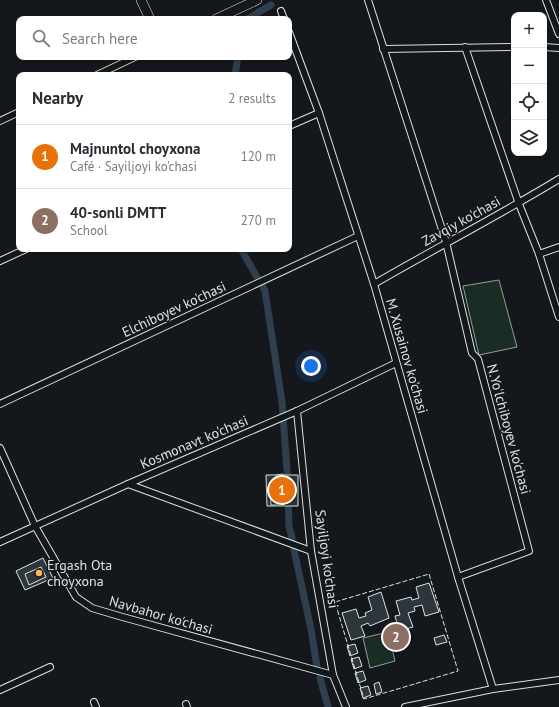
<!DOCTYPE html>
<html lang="en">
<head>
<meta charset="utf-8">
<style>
  body { margin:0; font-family:"PT Sans",sans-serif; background:#f2f2f3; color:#2b2b33 }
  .controls { position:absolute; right:12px; top:12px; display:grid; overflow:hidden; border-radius:8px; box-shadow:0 2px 6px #0003 }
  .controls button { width:36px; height:36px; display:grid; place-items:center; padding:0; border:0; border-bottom:1px solid #e1e1e2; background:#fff; color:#2b2b33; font:20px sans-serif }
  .you { position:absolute; left:311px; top:366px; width:14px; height:14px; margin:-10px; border:3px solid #fff; border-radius:50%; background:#1a73e8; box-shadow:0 0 0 6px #1a73e833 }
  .badge { display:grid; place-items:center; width:26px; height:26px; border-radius:50%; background:#0b8043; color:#fff; font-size:13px; font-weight:700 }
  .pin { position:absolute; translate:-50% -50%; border:2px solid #fff; box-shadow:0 1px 4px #0006 }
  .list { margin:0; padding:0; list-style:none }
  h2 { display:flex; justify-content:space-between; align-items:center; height:52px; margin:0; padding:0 16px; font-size:17px }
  h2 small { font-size:13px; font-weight:400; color:#7c7c81 }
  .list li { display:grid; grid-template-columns:26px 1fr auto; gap:12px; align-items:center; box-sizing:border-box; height:64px; padding:0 16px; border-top:1px solid #e1e1e2 }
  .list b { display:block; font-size:15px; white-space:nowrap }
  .list p { margin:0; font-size:13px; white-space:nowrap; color:#7c7c81 }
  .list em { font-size:13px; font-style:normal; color:#7c7c81 }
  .icon { flex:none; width:22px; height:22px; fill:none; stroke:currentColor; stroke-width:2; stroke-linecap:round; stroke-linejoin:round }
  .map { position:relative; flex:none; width:559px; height:707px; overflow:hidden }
  .search { position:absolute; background:#fff; box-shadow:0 2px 6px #0003; left:16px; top:16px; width:276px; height:44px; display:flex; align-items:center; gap:10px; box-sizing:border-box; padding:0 14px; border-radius:8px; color:#7c7c81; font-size:15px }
  .panel { position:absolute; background:#fff; box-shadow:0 2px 6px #0003; left:16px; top:72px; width:276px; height:180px; border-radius:8px }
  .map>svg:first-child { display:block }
  .green { fill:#1a2d24; stroke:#939e99 }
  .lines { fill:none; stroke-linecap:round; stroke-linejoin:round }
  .canal { stroke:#2f3f4d; stroke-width:7 }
  .building { fill:#2c363c; stroke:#d8e6dc }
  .street-casing { stroke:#d8e6dc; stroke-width:8 }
  .secondary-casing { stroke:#d8e6dc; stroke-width:10 }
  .street { stroke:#14181c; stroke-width:6 }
  .secondary { stroke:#14181c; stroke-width:9 }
  .fence { stroke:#d8e6dc; stroke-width:1; stroke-dasharray:5 2; stroke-linecap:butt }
  .poi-dot { fill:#ffb74d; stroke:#14181c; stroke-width:1.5 }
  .labels { text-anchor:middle; stroke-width:3; stroke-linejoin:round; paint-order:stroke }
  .street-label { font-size:14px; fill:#d8e6dc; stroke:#14181c }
  .poi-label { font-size:14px; fill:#d8e6dc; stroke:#14181c; text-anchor:start }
</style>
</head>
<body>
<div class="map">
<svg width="559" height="707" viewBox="0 0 559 707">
  <rect width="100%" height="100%" fill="#14181c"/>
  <g class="green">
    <path d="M499 280 517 347 479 355 463 286Z"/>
    <path d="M388 632 395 661 370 668 363 638Z"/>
  </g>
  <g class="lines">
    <g class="canal">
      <path d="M247 19 271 5"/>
      <path d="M235 75 238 57"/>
      <path d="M241 249 257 277"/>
      <path d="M263 287 265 291 282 402 288 484"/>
      <path d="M288 496 289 526 292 538"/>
      <path d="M294 550 311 629 317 667"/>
      <path d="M320 678 328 707"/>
    </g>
  </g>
  <g class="building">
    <path d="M283 474 285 486 272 488 270 476Z"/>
    <path d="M266 475H298V506H267Z"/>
    <path d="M270 488H284V505H271Z"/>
    <path d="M43 558 53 578 25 590 16 571Z"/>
    <path d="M41 567 46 577 29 585 25 574Z"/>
    <path d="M429 583 439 612 425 616 422 605 414 607 415 611 408 613 413 627 399 631 395 616 400 615 396 601 411 597 412 600 419 598 416 587Z"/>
    <path d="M381 592 389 618 370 626 368 623 361 626 365 636 351 640 342 613 356 609 359 618 366 616 365 613 372 610 368 597Z"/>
    <path d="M444 635 447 642 436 645 434 638Z"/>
    <path d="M355 644 358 653 350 656 347 646Z"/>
    <path d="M359 657 362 666 354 669 351 659Z"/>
    <path d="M363 671 366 680 358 683 355 673Z"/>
    <path d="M379 682 382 692 376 694 374 684Z"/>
    <path d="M368 686 371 695 363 698 360 688Z"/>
  </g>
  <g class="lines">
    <defs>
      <g id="street">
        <path d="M368 0 446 242 472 353 478 359 529 551 458 577"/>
        <path d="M546 0 559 34"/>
        <path d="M281 11 284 19"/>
        <path d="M289 32 319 113 374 284 458 577 493 689"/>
        <path d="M465 47 519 204 539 254 559 317"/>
        <path d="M544 47 559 48"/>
        <path d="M383 49 514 47"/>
        <path d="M97 75 135 57"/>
        <path d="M0 121 19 112"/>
        <path d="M289 126 319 113"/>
        <path d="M539 254 559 247"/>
        <path d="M0 261 26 249"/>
        <path d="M374 284C436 248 498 216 559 179"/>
        <path d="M0 404 358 236"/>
        <path d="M297 411 311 551 333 675 346 707"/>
        <path d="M0 448 35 526 76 597 92 608 119 616 333 675"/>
        <path d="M128 484 311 551"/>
        <path d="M0 542 128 484 297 411 396 363"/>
        <path d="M0 690 50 667"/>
        <path d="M94 702 96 707"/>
        <path d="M186 704 187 707"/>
        <path d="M405 707 493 689 559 680"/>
      </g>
      <g id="secondary">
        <path d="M141 0 150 19"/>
        <path d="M216 19 257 0"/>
      </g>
    </defs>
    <use href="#street" class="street-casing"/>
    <use href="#secondary" class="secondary-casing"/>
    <use href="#street" class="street"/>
    <use href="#secondary" class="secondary"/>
    <path class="fence" d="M429 574 458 671 364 699 335 602Z"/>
  </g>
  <circle class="poi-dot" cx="39" cy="573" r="4"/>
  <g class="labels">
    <g class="street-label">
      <text transform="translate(461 221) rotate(-29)" y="5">Zavqiy ko'chasi</text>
      <text transform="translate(174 309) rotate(-25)" y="5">Elchiboyev ko'chasi</text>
      <text transform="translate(407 356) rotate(74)" y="5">M. Xusainov ko'chasi</text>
      <text transform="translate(509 429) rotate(75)" y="5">N.Yo'lchiboyev ko'chasi</text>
      <text transform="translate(194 442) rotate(-23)" y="5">Kosmonavt ko'chasi</text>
      <text transform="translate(327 559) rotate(82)" y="5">Sayiljoyi ko'chasi</text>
      <text transform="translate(161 615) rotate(16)" y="5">Navbahor ko'chasi</text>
    </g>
    <g class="poi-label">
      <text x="47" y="570">Ergash Ota<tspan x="47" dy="16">choyxona</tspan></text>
    </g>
  </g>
</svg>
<div class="controls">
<button>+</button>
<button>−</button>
<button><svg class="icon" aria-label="locate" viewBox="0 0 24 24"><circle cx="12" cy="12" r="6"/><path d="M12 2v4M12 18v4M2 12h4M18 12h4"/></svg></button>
<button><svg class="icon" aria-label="layers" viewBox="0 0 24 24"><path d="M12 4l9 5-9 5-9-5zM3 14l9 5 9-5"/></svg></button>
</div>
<div class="you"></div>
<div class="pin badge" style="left:282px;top:490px;background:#e8710a">1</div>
<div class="pin badge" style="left:396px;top:637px;background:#8d6e63">2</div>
<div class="search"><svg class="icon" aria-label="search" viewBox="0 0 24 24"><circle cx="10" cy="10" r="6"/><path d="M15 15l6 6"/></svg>Search here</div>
<section class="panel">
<h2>Nearby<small>2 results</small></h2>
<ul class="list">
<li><span class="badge" style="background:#e8710a">1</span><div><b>Majnuntol choyxona</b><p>Café · Sayiljoyi ko'chasi</p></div><em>120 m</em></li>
<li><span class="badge" style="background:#8d6e63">2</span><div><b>40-sonli DMTT</b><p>School</p></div><em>270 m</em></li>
</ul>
</section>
</div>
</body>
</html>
